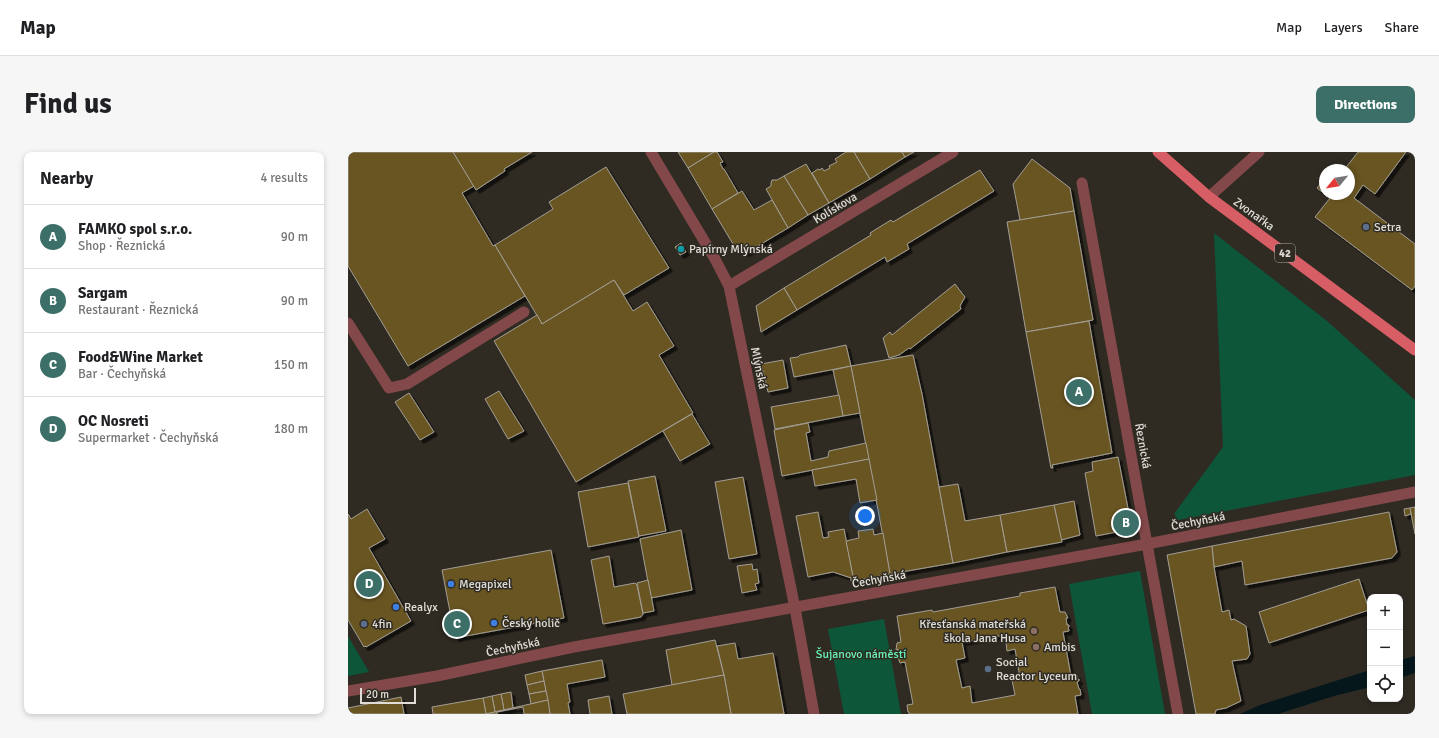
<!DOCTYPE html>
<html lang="en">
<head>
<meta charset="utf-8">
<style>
  body { margin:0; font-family:Signika,sans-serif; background:#f6f6f6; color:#202124 }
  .controls { position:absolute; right:12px; bottom:12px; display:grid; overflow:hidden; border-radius:8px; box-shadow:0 2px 6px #0003 }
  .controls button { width:36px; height:36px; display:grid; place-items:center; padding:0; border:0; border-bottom:1px solid #e0e0e0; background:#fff; color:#202124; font:20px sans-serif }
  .compass { position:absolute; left:971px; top:12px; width:36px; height:36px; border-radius:50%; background:#fff; box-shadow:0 2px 6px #0003; rotate:240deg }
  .scale { position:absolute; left:12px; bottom:10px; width:56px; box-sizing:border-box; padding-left:4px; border:2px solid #e0ddd8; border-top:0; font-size:11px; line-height:14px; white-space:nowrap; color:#e0ddd8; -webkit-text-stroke:3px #2f2b23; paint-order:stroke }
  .you { position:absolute; left:517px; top:364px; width:14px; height:14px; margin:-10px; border:3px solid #fff; border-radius:50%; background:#1a73e8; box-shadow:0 0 0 6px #1a73e833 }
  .badge { display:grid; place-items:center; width:26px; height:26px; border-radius:50%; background:#3b6f67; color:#fff; font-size:13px; font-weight:700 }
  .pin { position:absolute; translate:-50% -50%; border:2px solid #fff; box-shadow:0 1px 4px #0006 }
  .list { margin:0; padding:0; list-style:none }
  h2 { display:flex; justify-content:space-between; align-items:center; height:52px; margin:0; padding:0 16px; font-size:17px }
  h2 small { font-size:13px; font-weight:400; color:#757577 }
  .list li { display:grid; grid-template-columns:26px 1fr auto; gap:12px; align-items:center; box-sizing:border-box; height:64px; padding:0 16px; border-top:1px solid #e0e0e0 }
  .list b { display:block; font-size:15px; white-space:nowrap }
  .list p { margin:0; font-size:13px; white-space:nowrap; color:#757577 }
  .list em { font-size:13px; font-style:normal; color:#757577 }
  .icon { flex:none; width:22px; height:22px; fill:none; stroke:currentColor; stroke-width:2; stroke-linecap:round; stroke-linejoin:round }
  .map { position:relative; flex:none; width:1067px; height:562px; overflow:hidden; border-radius:8px }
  header { display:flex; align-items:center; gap:24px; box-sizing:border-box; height:56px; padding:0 20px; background:#fff; border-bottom:1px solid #e0e0e0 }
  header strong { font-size:19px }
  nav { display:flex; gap:22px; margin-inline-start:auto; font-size:14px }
  .intro { display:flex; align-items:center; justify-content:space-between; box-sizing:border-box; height:96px; padding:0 24px }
  h1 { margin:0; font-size:28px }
  .button { padding:10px 18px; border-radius:8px; background:#3b6f67; color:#fff; font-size:14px; font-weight:700 }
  main { display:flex; gap:24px; padding:0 24px }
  aside { flex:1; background:#fff; border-radius:8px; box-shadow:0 2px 6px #0003 }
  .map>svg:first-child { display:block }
  .green { fill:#0d563a }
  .water { fill:#06171b }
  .building { fill:#695523; stroke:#a29e94; fill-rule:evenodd; filter:url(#shadow) }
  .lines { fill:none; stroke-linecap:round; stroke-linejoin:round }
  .service { stroke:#834849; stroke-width:11 }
  .minor { stroke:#834849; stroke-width:11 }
  .primary { stroke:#d75e65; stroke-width:11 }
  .service-dot { fill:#5c6f8a; stroke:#2f2b23; stroke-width:1.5 }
  .culture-dot { fill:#0f9aa8; stroke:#2f2b23; stroke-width:1.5 }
  .shop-dot { fill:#3f7fe0; stroke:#2f2b23; stroke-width:1.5 }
  .education-dot { fill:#8d6e63; stroke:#2f2b23; stroke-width:1.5 }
  .labels { text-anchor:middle; stroke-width:3; stroke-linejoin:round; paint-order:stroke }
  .shield { fill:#2f2b23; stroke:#aba8a2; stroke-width:1 }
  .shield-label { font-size:11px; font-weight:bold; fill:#e0ddd8 }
  .street-label { font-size:12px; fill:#e0ddd8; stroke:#2f2b23 }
  .poi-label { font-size:12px; fill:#e0ddd8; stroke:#2f2b23; text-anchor:start }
  .park-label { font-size:12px; fill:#68f4b6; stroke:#2f2b23 }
</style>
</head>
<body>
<header>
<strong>Map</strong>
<nav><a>Map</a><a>Layers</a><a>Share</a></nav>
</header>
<div class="intro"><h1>Find us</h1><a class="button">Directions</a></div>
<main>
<aside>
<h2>Nearby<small>4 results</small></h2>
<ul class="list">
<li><span class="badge">A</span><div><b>FAMKO spol s.r.o.</b><p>Shop · Řeznická</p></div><em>90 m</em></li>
<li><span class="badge">B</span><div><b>Sargam</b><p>Restaurant · Řeznická</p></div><em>90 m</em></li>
<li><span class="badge">C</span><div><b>Food&amp;Wine Market</b><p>Bar · Čechyňská</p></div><em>150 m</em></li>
<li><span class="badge">D</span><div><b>OC Nosreti</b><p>Supermarket · Čechyňská</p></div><em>180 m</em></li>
</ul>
</aside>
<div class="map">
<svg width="1067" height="562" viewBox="0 0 1067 562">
  <defs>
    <filter id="shadow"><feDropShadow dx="3.5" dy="3.5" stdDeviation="0" flood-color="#0009"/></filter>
  </defs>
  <rect width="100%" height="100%" fill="#2f2b23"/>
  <g class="green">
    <path d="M866 81 979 169 1067 248V323L830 368 826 362 875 295Z"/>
    <path d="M792 419 817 562H744L721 432Z"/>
    <path d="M536 467 553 562H496L480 477Z"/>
    <path d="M0 484 21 520 0 524Z"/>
  </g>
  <g class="water">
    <path d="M1067 504V521L1052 526V508Z"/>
    <path d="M1022 518V535L986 544 930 562H892L912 553Z"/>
  </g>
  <g class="building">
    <path d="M0 0H105L126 34 114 41 145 94 147 93 177 144 60 214 0 114Z"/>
    <path d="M105 0H184L156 17 157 19 128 38Z"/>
    <path d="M330 0H366L340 16Z"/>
    <path d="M366 0H369L375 10 372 11 375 17H376L390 41 364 57 340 16Z"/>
    <path d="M498 0H506L522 27 481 51 464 21 470 17 472 18 474 16 476 19 482 16 481 14 489 10 487 7Z"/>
    <path d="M506 0H554L557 5 522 27Z"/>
    <path d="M554 0H566L557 5Z"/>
    <path d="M1010 0H1058L1027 42 1015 33 1006 46 1067 92V134L1064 138 967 65 982 46 969 36 977 26V42H1001V18H996Z"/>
    <path d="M684 7 722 36 726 59 672 68 665 32Z"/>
    <path d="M458 12 481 51 460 63 436 24Z"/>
    <path d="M987 12 996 18H983Z"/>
    <path d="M258 15 321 116 276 143 266 128 194 172 147 93 205 57 201 50Z"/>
    <path d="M632 18 646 39 559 92 561 97 539 110 537 105 449 158 436 136 523 83 522 81 543 68 545 70Z"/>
    <path d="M436 24 460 63 440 76 418 37 423 34V31L424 28H429Z"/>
    <path d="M394 39 406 58 424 48 440 76 398 101 392 100 388 97 364 57Z"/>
    <path d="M726 59 745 168 678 180 659 70Z"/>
    <path d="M333 91 338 100 332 103 327 95Z"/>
    <path d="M266 128 285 159 299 150 326 194 311 203 345 261 228 330 146 189 189 163 194 172Z"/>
    <path d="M607 132 617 145 612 154 613 157 562 197 561 196 551 203 541 206 535 186 542 180 544 183Z"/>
    <path d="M436 136 449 158 413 180 408 154Z"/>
    <path d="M741 169 764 301 704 313 705 316H703L678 180Z"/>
    <path d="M498 193 503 214 446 225 442 206 450 205 452 203Z"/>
    <path d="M565 203 574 242 605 411 542 422 503 214Z"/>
    <path d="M435 208 440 236 420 240 413 212Z"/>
    <path d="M503 214 512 261 495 264 485 218Z"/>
    <path d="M151 239 176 279 160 287 137 247Z"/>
    <path d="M61 241 86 280 72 288 47 250Z"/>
    <path d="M491 243 495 264 427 277 423 255Z"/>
    <path d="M344 262 362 292 332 309 315 279Z"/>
    <path d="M460 271 462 280 458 281 463 309 480 305 481 299 518 291 521 307 434 324 426 278Z"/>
    <path d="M770 305 784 377 748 384 737 321 745 319 744 310Z"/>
    <path d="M521 307 529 348 512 351 508 327 467 334 464 318Z"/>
    <path d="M307 324 318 379 291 384 280 329Z"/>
    <path d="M395 325 409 402 381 407 367 330Z"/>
    <path d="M280 331 291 385 240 395 230 340Z"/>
    <path d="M610 332 617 369 652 363 659 400 605 411 591 335Z"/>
    <path d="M726 349 732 383 713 388 706 353Z"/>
    <path d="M706 353 714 390 659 400 652 363Z"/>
    <path d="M1067 355V382L1062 356Z"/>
    <path d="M1062 356 1063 362 1057 364 1056 357Z"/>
    <path d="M19 357 37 387 21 396 63 469 18 495 17 494 16 495 0 468V362L3 367Z"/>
    <path d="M470 360 475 386 481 385 480 380 496 377 506 429H503V426L485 420 460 425 448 364Z"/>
    <path d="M1041 360 1049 400 1044 406 897 433 894 409 866 415 864 394Z"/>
    <path d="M525 377 526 383 535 381 542 422 506 429 498 389 511 386 510 379Z"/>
    <path d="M333 378 344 438 303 446 292 387Z"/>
    <path d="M864 394 866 415 874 460 881 458 883 468 886 467 898 474 902 502 899 507 884 509 893 549 878 556 868 558 867 562H848L819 403Z"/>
    <path d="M203 398 216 466 107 486 94 418Z"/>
    <path d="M261 404 266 435 287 431 289 433 295 462 293 465 255 472 243 408Z"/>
    <path d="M404 412 405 418 409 417 411 431 407 432 409 438 394 441 389 414Z"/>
    <path d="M1011 427 1021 458 921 491 911 460Z"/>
    <path d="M300 428 306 459 295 461 289 431Z"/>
    <path d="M707 435 712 460H717L720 466H718L719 473H721V475H720L721 479 715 480 723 524 729 523V528L731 527V529L729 530 731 537H732L733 543 727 544 730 562H561V560H560L559 553 565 552 557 510 552 511 550 505H551L550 497 548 498 549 491 553 490 549 464 584 458 585 460 672 444V441ZM657 483 659 499 667 497 672 526 664 528 667 543 624 551 622 534 614 536 608 508 617 506 614 490Z"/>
    <path d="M367 488 376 523 324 533 318 498Z"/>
    <path d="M387 491 390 507 425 501 436 562H383L376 523 369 494Z"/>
    <path d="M254 508 257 525 219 532 222 550 220 551 222 562H202L194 519Z"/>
    <path d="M194 519 196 529 179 533 177 523Z"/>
    <path d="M376 523 383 562H279L275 542Z"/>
    <path d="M196 529 198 539 181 542 179 533Z"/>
    <path d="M198 539 200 548 183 552 181 542Z"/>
    <path d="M163 540 165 556 156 558 153 542Z"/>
    <path d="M153 542 156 558 147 560 144 544Z"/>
    <path d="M144 544 147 560 138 562 135 546Z"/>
    <path d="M261 544 264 562H242L240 548Z"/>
    <path d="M53 545 56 562H1L0 556Z"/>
    <path d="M135 546 138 562H85L84 555Z"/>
    <path d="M200 548 202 562H176L175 555 149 560V562H138Z"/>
  </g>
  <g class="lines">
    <g class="service">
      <path d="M861 45 911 0"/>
      <path d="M0 171 41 236 59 232 176 160"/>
    </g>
    <g class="minor">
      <path d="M303 0 367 107 381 134 447 456 466 562"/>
      <path d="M734 31 799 392 830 562"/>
      <path d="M381 134 605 0"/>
      <path d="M0 539 89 524 226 495 799 392 1067 340"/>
    </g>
    <path class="primary" d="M810 0 861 45 1067 198"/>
  </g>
  <g class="service-dot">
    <circle cx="1018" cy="75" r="4"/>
    <circle cx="16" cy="472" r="4"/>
    <circle cx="640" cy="517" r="4"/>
  </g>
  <circle class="culture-dot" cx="333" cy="97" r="4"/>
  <g class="shop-dot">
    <circle cx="103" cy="432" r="4"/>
    <circle cx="48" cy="455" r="4"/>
    <circle cx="146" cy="471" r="4"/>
  </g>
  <g class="education-dot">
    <circle cx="686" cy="479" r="4"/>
    <circle cx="688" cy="495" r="4"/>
  </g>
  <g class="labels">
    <rect class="shield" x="927" y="92" width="20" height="18" rx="3"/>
    <g class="shield-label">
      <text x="937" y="105">42</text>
    </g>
    <g class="street-label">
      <text transform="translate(487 56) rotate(-31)" y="4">Kolískova</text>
      <text transform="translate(906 62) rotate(36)" y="4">Zvonařka</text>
      <text transform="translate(411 216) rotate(78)" y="4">Mlýnská</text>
      <text transform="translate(795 294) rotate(80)" y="4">Řeznická</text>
      <text transform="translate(850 369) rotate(-11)" y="4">Čechyňská</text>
      <text transform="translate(531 427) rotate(-10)" y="4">Čechyňská</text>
      <text transform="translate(165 495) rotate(-12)" y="4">Čechyňská</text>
    </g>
    <g class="poi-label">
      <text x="1026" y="79">Setra</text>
      <text x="341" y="101">Papírny Mlýnská</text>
      <text x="111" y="436">Megapixel</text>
      <text x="56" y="459">Realyx</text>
      <text x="154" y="475">Český holič</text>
      <text x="24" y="476">4fin</text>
      <text x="678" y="476" text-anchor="end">Křesťanská mateřská<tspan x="678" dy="14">škola Jana Husa</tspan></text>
      <text x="696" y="499">Ambis</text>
      <text x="648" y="514">Social<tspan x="648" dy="14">Reactor Lyceum</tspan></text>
    </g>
    <g class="park-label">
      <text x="513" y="506">Šujanovo náměstí</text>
    </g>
  </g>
</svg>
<div class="controls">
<button>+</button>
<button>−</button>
<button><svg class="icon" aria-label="locate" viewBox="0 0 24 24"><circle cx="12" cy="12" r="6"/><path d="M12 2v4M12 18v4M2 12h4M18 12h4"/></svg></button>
</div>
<svg class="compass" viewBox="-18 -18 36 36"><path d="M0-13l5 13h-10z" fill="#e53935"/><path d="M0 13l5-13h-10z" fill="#757577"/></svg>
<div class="scale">20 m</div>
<div class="you"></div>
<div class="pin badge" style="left:731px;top:240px">A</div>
<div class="pin badge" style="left:778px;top:371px">B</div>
<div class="pin badge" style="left:109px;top:472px">C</div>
<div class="pin badge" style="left:21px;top:432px">D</div>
</div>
</main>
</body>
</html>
